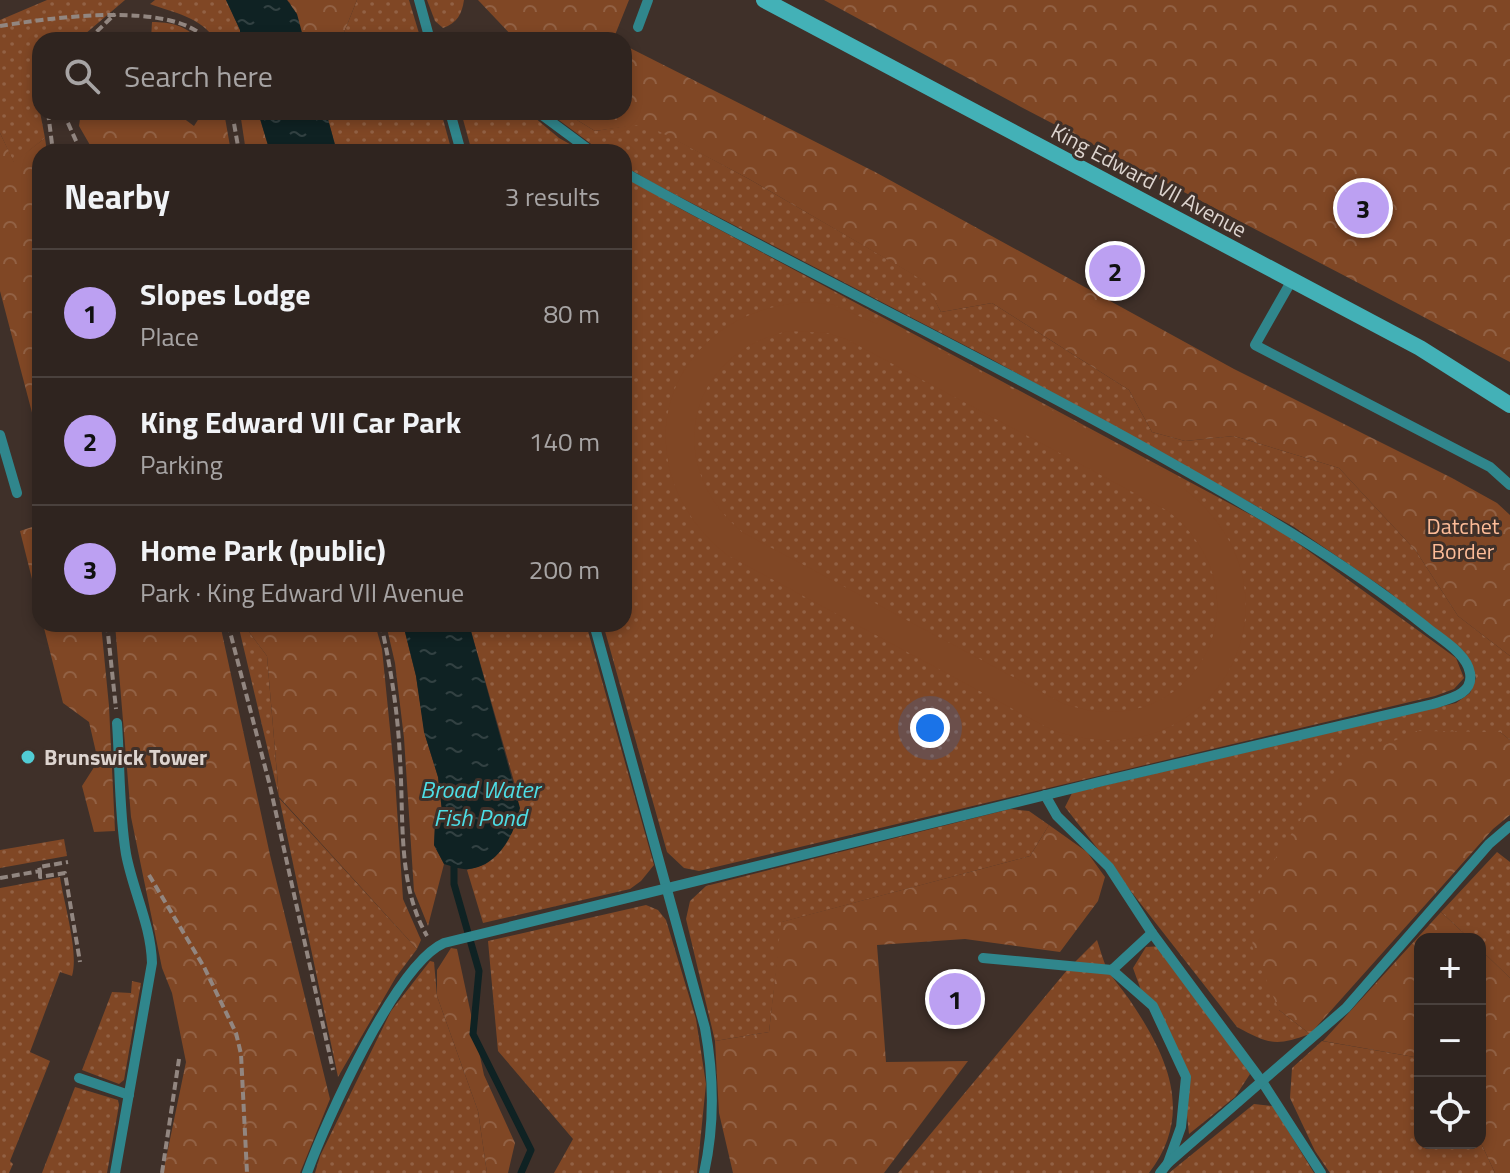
<!DOCTYPE html>
<html lang="en">
<head>
<meta charset="utf-8">
<style>
  body { margin:0; font-family:"Titillium Web",sans-serif; background:#3b302c; color:#f1f3f6 }
  .controls { position:absolute; right:24px; bottom:24px; display:grid; overflow:hidden; border-radius:16px; box-shadow:0 4px 12px #0003 }
  .controls button { width:72px; height:72px; display:grid; place-items:center; padding:0; border:0; border-bottom:2px solid #4a413d; background:#2f241f; color:#f1f3f6; font:40px sans-serif }
  .you { position:absolute; left:930px; top:728px; width:28px; height:28px; margin:-20px; border:6px solid #fff; border-radius:50%; background:#1a73e8; box-shadow:0 0 0 12px #1a73e833 }
  .badge { display:grid; place-items:center; width:52px; height:52px; border-radius:50%; background:#bca0f2; color:#111; font-size:26px; font-weight:700 }
  .pin { position:absolute; translate:-50% -50%; border:4px solid #fff; box-shadow:0 2px 8px #0006 }
  .list { margin:0; padding:0; list-style:none }
  h2 { display:flex; justify-content:space-between; align-items:center; height:104px; margin:0; padding:0 32px; font-size:34px }
  h2 small { font-size:26px; font-weight:400; color:#a7a4a4 }
  .list li { display:grid; grid-template-columns:52px 1fr auto; gap:24px; align-items:center; box-sizing:border-box; height:128px; padding:0 32px; border-top:2px solid #4a413d }
  .list b { display:block; font-size:30px; white-space:nowrap }
  .list p { margin:0; font-size:26px; white-space:nowrap; color:#a7a4a4 }
  .list em { font-size:26px; font-style:normal; color:#a7a4a4 }
  .icon { flex:none; width:44px; height:44px; fill:none; stroke:currentColor; stroke-width:2; stroke-linecap:round; stroke-linejoin:round }
  .map { position:relative; flex:none; width:1510px; height:1173px; overflow:hidden }
  .search { position:absolute; background:#2f241f; box-shadow:0 4px 12px #0003; left:32px; top:32px; width:600px; height:88px; display:flex; align-items:center; gap:20px; box-sizing:border-box; padding:0 28px; border-radius:24px; color:#a7a4a4; font-size:30px }
  .panel { position:absolute; background:#2f241f; box-shadow:0 4px 12px #0003; left:32px; top:144px; width:600px; height:488px; border-radius:24px }
  .map>svg:first-child { display:block }
  .grass { fill:url(#grass-dots) }
  .forest { fill:url(#forest-crowns) }
  .pitch { fill:#804725; fill-rule:evenodd }
  .water { fill:url(#water-ripples) }
  .lines { fill:none; stroke-linecap:round; stroke-linejoin:round }
  .stream { stroke:#0f2223; stroke-width:7 }
  .path { stroke:#928680; stroke-width:4; stroke-dasharray:8 4; stroke-linecap:butt }
  .lane { stroke:#30868c; stroke-width:10 }
  .secondary { stroke:#43b1b7; stroke-width:16 }
  .poi-dot { fill:#51ccd4; stroke:#3f3029; stroke-width:3 }
  .labels { text-anchor:middle; stroke-width:6; stroke-linejoin:round; paint-order:stroke }
  .street-label { font-size:22px; fill:#ddd4cf; stroke:#3f3029 }
  .park-label { font-size:22px; fill:#fdbc98; stroke:#3f3029 }
  .poi-label { font-size:22px; font-weight:bold; fill:#ddd4cf; stroke:#3f3029; text-anchor:start }
  .water-label { font-size:24px; font-style:italic; fill:#4ddde5; stroke:#3f3029 }
</style>
</head>
<body>
<div class="map">
<svg width="1510" height="1173" viewBox="0 0 1510 1173">
  <defs>
    <pattern id="grass-dots" width="8" height="8" patternUnits="userSpaceOnUse" patternTransform="scale(2)"><rect width="8" height="8" fill="#804725"/><path d="M2 2h.1M6 6h.1" fill="none" stroke="#926144" stroke-width="1.8" stroke-linecap="round"/></pattern>
    <pattern id="forest-crowns" width="20" height="18" patternUnits="userSpaceOnUse" patternTransform="scale(2)"><rect width="20" height="18" fill="#804725"/><path d="M2 6a3 3 0 1 1 6 0M12 15a3 3 0 1 1 6 0" fill="none" stroke="#926144"/></pattern>
    <pattern id="water-ripples" width="26" height="14" patternUnits="userSpaceOnUse" patternTransform="scale(2)"><rect width="26" height="14" fill="#0f2223"/><path d="M2 4q2-2 4 0t4 0M15 11q2-2 4 0t4 0" fill="none" stroke="#324142"/></pattern>
  </defs>
  <rect width="100%" height="100%" fill="#3f3029"/>
  <g class="grass">
    <path d="M47 0H125L78 40H40V112L45 138 14 163 0 133V20Z"/>
    <path d="M155 0H226L240 30V40H215C203 18 172 12 150 4Z"/>
    <path d="M357 0H409L421 40H341Z"/>
    <path d="M427 0H464C462 14 457 23 443 28L435 21Z"/>
    <path d="M152 22C170 22 186 25 198 40H151Z"/>
    <path d="M326 112H441L452 152H337Z"/>
    <path d="M461 112H528L559 138 584 152H472Z"/>
    <path d="M548 112H564L595 131 645 123 749 179 925 281 941 312 992 303 1129 390 1152 432 1185 441 1234 436 1339 468 1416 551 1458 616 1510 656V740L1500 732 1279 1010 1310 1034C1276 1046 1270 1045 1237 1027L1065 807 1072 793 1456 703 1470 693 1476 678 1470 661 1461 649 1385 589 1294 527 991 359 655 184 624 166V152H602Z"/>
    <path d="M624 176 679 208 1281 531 1456 658 1464 678 1454 689 1435 696 699 871 684 868 667 852 603 624H624Z"/>
    <path d="M238 624H243L267 656 279 798 417 949 396 977 338 1077 279 797Z"/>
    <path d="M469 624H586L654 865 641 881 630 889 483 923 467 870 486 864 515 785Z"/>
    <path d="M1010 809 1029 811 1049 825 1030 856 782 922 769 1032 715 1041 686 919 690 901 706 886Z"/>
    <path d="M64 839 67 856 0 868V850Z"/>
    <path d="M1497 852 1510 862V978L1480 949V939H1470L1441 912Z"/>
    <path d="M60 877C64 904 79 952 72 976L60 972 30 1052 50 1061 10 1161 13 1164 9 1173H0V888Z"/>
    <path d="M646 905 658 910 666 920 696 1019 706 1084 697 1173H554L573 1139 498 1051 488 941Z"/>
    <path d="M1097 940C1100 949 1103 960 1107 969 1113 979 1122 989 1129 999 1167 1055 1195 1113 1149 1173H898L1068 969Z"/>
    <path d="M1162 946 1250 1074 1235 1097 1189 1134 1182 1069 1142 993 1133 968 1146 947Z"/>
    <path d="M430 961 434 962 437 996 478 1111 487 1173H315L320 1156 391 1011Z"/>
    <path d="M132 981 141 983 124 1080 119 1084 82 1070 112 992 131 993Z"/>
    <path d="M1322 1041 1420 1058V1143H1480V1141L1495 1173H1330L1315 1151 1290 1098 1292 1068Z"/>
    <path d="M75 1087 118 1100 119 1105 107 1173H42Z"/>
    <path d="M1254 1104 1273 1106 1314 1173H1169Z"/>
  </g>
  <g class="forest">
    <path d="M287 0H357L341 40H304L290 3Z"/>
    <path d="M478 0H629L613 40H516Z"/>
    <path d="M824 0H1510V362L1021 107Z"/>
    <path d="M624 45 877 173 1234 369 1452 478 1497 503 1510 515V656L1458 616 1416 551 1339 468 1234 436 1185 441 1152 432 1129 390 992 303 941 312 924 281 749 179 645 124 595 131 564 112H624Z"/>
    <path d="M81 112H175L194 126 203 112H224L231 152H94L79 126Z"/>
    <path d="M240 112H258L270 152H246Z"/>
    <path d="M0 133 14 162 45 138 47 152H40V443L0 291Z"/>
    <path d="M40 510V611L20 531 32 527 37 517 36 511Z"/>
    <path d="M43 624H101L109 706 115 831 94 832 82 786 98 761 89 722 63 703Z"/>
    <path d="M115 624H220L270 855 330 1099 300 1173H163L186 1062 172 993 162 968 131 817Z"/>
    <path d="M243 624H375L382 649 395 779 403 899 421 940 417 949 279 797 267 656Z"/>
    <path d="M386 624H403L416 676 425 735 438 777 442 811 435 824 434 845 444 864 428 926 414 891 404 738 395 663Z"/>
    <path d="M1417 731 1500 732 1510 740V815L1493 829 1310 1034 1279 1010 1252 946 1262 879 1310 805 1361 755Z"/>
    <path d="M1049 825 1087 852 1105 877 1098 901 1060 952 965 939 877 945 886 1062 968 1061 884 1173H733L719 1113 715 1041 769 1032 781 922 1030 856Z"/>
    <path d="M1441 912 1470 939H1420V1058L1323 1041Z"/>
    <path d="M451 948 457 949 484 1075 515 1143 508 1173H487L478 1111 437 996V970Z"/>
    <path d="M1480 949 1510 978V1173H1495L1480 1141Z"/>
  </g>
  <path class="pitch" d="M809 302 834 305 877 324 880 318 1186 482 1183 488C1320 593 1213 789 1050 729L727 555C615 465 665 309 809 302ZM788 331 827 333 846 339 1168 511C1276 597 1191 751 1062 703L742 532C662 466 686 354 788 331Z"/>
  <g class="water">
    <path d="M226 0H287L297 14 304 40H240V30Z"/>
    <path d="M258 112H326L337 152H270Z"/>
    <path d="M403 624H469L520 808C515 834 498 866 469 869 461 870 451 866 444 864L434 845 435 824 442 811 438 777 424 732 416 676Z"/>
  </g>
  <g class="lines">
    <path class="stream" d="M454 867V884L479 971 473 1034 531 1150 521 1173"/>
    <g class="path">
      <path d="M0 26C49 18 173 0 207 40"/>
      <path d="M88 40 115 14"/>
      <path d="M48 112 53 152"/>
      <path d="M63 112 81 152"/>
      <path d="M232 112 239 152"/>
      <path d="M107 624 116 709"/>
      <path d="M228 624 270 786 333 1070"/>
      <path d="M381 624C391 669 398 713 400 759 404 818 397 884 427 936"/>
      <path d="M40 871V877L65 873 80 962"/>
      <path d="M149 875 204 967 236 1033 241 1054 247 1173"/>
      <path d="M0 878 40 871 39 867 68 862"/>
      <path d="M162 1173 179 1059"/>
    </g>
    <g class="lane">
      <path d="M419 0 430 40"/>
      <path d="M638 27 648 0"/>
      <path d="M450 112 461 152"/>
      <path d="M538 112 592 152"/>
      <path d="M1292 280 1255 345 1490 467 1510 485"/>
      <path d="M0 435 17 493"/>
      <path d="M594 624 705 1028C714 1077 715 1124 704 1173"/>
      <path d="M1045 795 1057 816 1109 867 1152 933 1263 1083 1321 1173"/>
      <path d="M983 958 1112 970 1152 933"/>
      <path d="M1112 970 1153 1006 1186 1077 1181 1127 1168 1163 1160 1173"/>
      <path d="M79 1078 129 1095"/>
      <path d="M1168 1163 1346 1008 1489 844 1510 826"/>
      <path d="M115 1173 152 963C151 925 133 891 126 854 119 812 120 766 117 723"/>
      <path d="M307 1173C326 1121 396 964 444 943L1099 782 1433 704C1448 699 1474 695 1470 673 1467 653 1439 638 1425 626 1341 559 1248 506 1154 453 980 355 799 270 624 172"/>
    </g>
    <path class="secondary" d="M764 0 1420 348 1510 405"/>
  </g>
  <circle class="poi-dot" cx="28" cy="757" r="8"/>
  <g class="labels">
    <g class="street-label">
      <text transform="translate(1149 180) rotate(28)" y="8">King Edward VII Avenue</text>
    </g>
    <g class="park-label">
      <text x="1463" y="534">Datchet<tspan x="1463" dy="25">Border</tspan></text>
    </g>
    <g class="poi-label">
      <text x="44" y="765">Brunswick Tower</text>
    </g>
    <g class="water-label">
      <text x="480" y="798">Broad Water<tspan x="480" dy="28">Fish Pond</tspan></text>
    </g>
  </g>
</svg>
<div class="controls">
<button>+</button>
<button>−</button>
<button><svg class="icon" aria-label="locate" viewBox="0 0 24 24"><circle cx="12" cy="12" r="6"/><path d="M12 2v4M12 18v4M2 12h4M18 12h4"/></svg></button>
</div>
<div class="you"></div>
<div class="pin badge" style="left:955px;top:999px">1</div>
<div class="pin badge" style="left:1115px;top:271px">2</div>
<div class="pin badge" style="left:1363px;top:208px">3</div>
<div class="search"><svg class="icon" aria-label="search" viewBox="0 0 24 24"><circle cx="10" cy="10" r="6"/><path d="M15 15l6 6"/></svg>Search here</div>
<section class="panel">
<h2>Nearby<small>3 results</small></h2>
<ul class="list">
<li><span class="badge">1</span><div><b>Slopes Lodge</b><p>Place</p></div><em>80 m</em></li>
<li><span class="badge">2</span><div><b>King Edward VII Car Park</b><p>Parking</p></div><em>140 m</em></li>
<li><span class="badge">3</span><div><b>Home Park (public)</b><p>Park · King Edward VII Avenue</p></div><em>200 m</em></li>
</ul>
</section>
</div>
</body>
</html>
